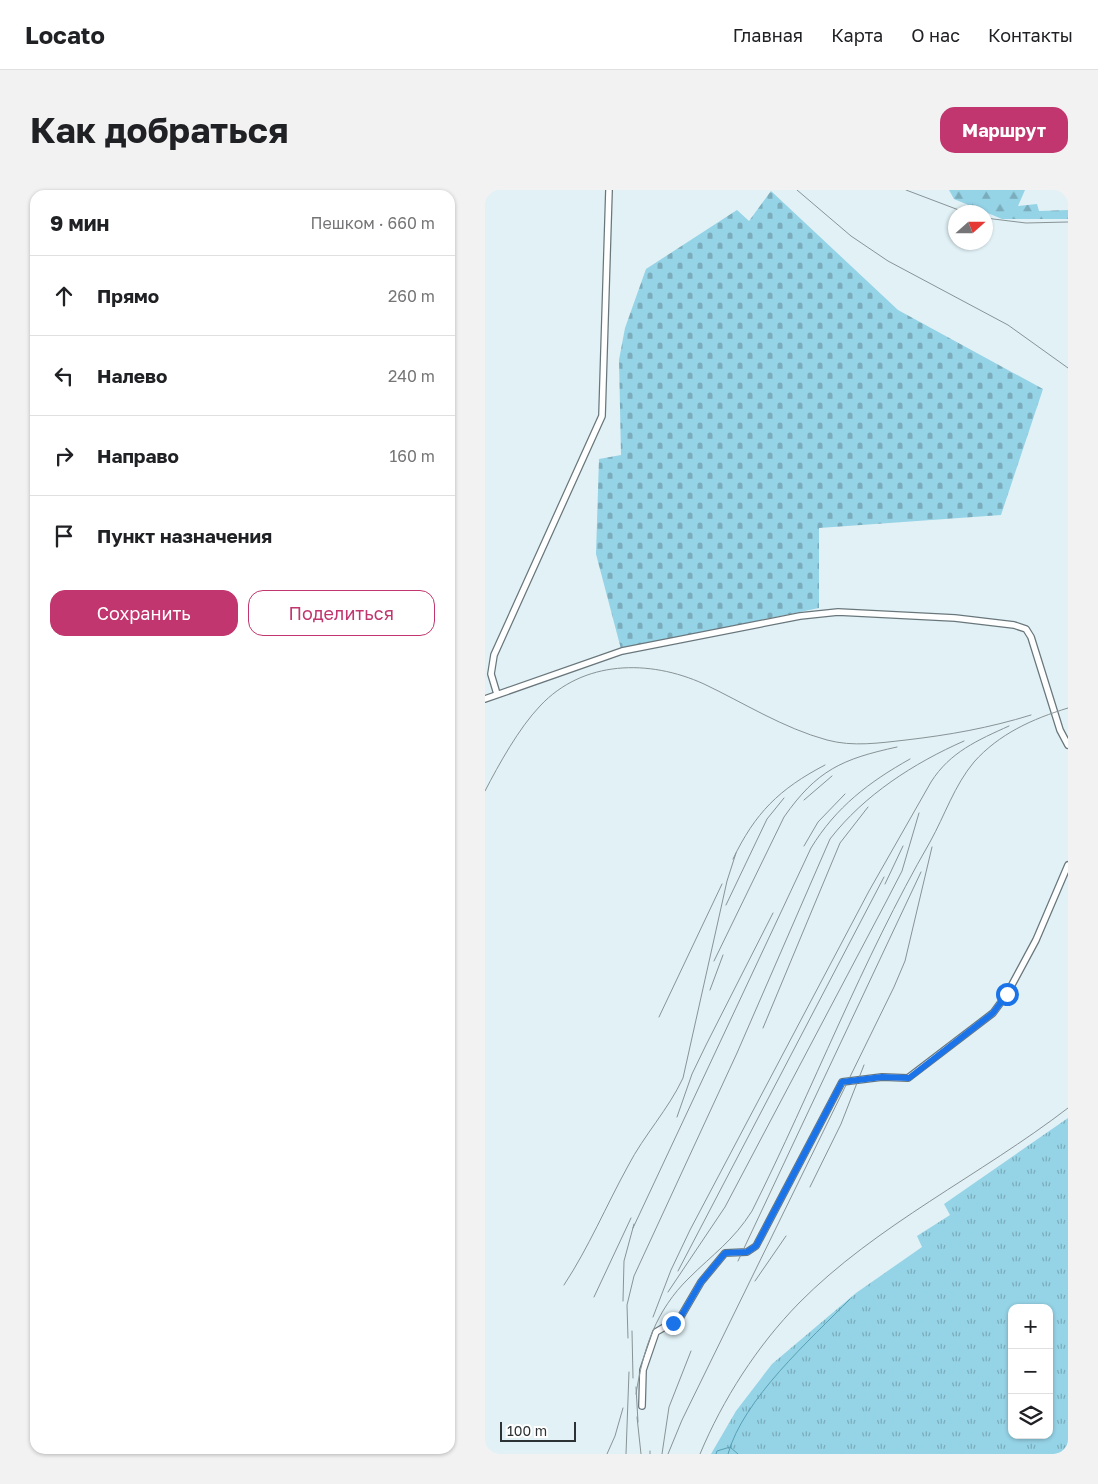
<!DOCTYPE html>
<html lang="ru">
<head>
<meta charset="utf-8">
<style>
  body { margin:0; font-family:"Golos Text",sans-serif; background:#f2f2f2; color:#202124 }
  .controls { position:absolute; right:15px; bottom:15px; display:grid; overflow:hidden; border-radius:10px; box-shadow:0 1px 4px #0004 }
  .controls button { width:45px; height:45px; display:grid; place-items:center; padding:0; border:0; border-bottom:1px solid #e0e0e0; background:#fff; color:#202124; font:25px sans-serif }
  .compass { position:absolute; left:463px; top:15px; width:45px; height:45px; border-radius:50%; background:#fff; box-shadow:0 1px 4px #0004; rotate:69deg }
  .scale { position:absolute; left:15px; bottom:12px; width:76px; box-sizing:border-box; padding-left:5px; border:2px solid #2d3335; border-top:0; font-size:14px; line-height:18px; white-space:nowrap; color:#2d3335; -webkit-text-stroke:4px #fff; paint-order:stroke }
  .stop { position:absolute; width:15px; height:15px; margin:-11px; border:4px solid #1a73e8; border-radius:50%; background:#fff }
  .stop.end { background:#1a73e8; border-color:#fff; box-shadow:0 1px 5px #0008 }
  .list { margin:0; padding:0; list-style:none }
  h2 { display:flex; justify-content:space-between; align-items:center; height:65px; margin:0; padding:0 20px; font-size:21px }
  h2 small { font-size:16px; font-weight:400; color:#757577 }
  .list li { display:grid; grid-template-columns:32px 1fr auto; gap:15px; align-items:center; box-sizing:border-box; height:80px; padding:0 20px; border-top:1px solid #e0e0e0 }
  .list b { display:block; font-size:19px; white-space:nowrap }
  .list em { font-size:16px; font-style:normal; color:#757577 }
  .actions { display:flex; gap:10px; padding:15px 20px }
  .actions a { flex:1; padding:11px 0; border:1px solid #c1366e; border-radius:15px; text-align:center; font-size:18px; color:#c1366e }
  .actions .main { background:#c1366e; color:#fff }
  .icon { flex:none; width:28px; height:28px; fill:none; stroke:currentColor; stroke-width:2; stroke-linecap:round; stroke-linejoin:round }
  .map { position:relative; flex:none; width:583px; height:1264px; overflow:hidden; border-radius:15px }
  header { display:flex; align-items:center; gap:30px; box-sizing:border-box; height:70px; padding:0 25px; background:#fff; border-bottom:1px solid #e0e0e0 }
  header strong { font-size:24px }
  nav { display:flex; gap:28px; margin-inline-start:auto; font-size:18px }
  .intro { display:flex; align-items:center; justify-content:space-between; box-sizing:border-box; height:120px; padding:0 30px }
  h1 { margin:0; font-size:35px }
  .button { padding:12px 22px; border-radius:15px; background:#c1366e; color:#fff; font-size:18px; font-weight:700 }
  main { display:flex; gap:30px; padding:0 30px }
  aside { flex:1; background:#fff; border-radius:15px; box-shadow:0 1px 4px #0004 }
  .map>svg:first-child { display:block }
  .grass { fill:url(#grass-tufts); fill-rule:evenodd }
  .forest { fill:url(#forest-firs) }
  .cemetery { fill:url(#cemetery-stones) }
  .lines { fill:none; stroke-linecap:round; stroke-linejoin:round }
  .stream { stroke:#57a0b5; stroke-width:1 }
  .minor-casing { stroke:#69777c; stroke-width:8 }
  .minor { stroke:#fff; stroke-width:5.5 }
  .rail { stroke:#889396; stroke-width:1 }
  .route { stroke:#1a73e8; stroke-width:6 }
</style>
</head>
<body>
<header>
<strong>Locato</strong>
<nav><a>Главная</a><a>Карта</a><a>О нас</a><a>Контакты</a></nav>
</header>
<div class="intro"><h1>Как добраться</h1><a class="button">Маршрут</a></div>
<main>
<aside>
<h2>9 мин<small>Пешком · 660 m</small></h2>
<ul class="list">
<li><svg class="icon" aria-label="ahead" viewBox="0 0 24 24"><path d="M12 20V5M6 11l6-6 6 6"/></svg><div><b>Прямо</b></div><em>260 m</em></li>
<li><svg class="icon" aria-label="left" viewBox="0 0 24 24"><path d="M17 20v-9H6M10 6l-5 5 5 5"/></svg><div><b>Налево</b></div><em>240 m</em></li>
<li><svg class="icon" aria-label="right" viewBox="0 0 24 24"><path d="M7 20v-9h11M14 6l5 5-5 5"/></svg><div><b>Направо</b></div><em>160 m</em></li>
<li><svg class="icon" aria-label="arrive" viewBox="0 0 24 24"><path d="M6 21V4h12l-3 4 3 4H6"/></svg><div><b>Пункт назначения</b></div></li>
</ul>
<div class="actions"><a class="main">Сохранить</a><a>Поделиться</a></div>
</aside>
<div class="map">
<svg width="583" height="1264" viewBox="0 0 583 1264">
  <defs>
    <pattern id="grass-tufts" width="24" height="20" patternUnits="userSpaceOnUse" patternTransform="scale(1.25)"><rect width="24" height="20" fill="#95d3e6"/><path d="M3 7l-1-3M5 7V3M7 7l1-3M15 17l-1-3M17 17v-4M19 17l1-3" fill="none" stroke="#7aacbb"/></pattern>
    <pattern id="forest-firs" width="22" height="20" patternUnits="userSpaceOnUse" patternTransform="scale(1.25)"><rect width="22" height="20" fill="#95d3e6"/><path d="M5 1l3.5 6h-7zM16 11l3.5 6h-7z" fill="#7aacbb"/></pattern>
    <pattern id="cemetery-stones" width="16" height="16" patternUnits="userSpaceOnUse" patternTransform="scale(1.25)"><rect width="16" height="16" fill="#95d3e6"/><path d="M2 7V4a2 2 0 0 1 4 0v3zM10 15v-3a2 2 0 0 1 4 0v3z" fill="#7aacbb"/></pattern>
  </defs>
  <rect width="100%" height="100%" fill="#e1f1f6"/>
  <path class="grass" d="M583 928V1264H226L251 1221 287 1174 371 1103 437 1057 432 1046 465 1025 459 1014ZM527 1118H564V1245H527Z"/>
  <path class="forest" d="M464 0H540L533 16 552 14 554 21 583 20V29H517L469 9Z"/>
  <path class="cemetery" d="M286 1 413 120 558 199 516 325 334 338V418L136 459 111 364 114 269 136 265 134 170 140 138 161 79 252 20 264 31Z"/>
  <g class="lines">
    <g class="stream">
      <path d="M231 1264 232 1261 245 1257 253 1264"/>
      <path d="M243 1264C258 1209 325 1150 365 1109"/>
    </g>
    <defs>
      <g id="minor">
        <path d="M12 504 6 484 9 465 117 226 124 0"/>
        <path d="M0 509 137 461 315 426 353 422 470 428 529 435 541 439 546 447 575 540 583 555"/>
        <path d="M157 1216 158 1180 171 1142 195 1128 216 1092 240 1063 262 1062 271 1056 357 892 397 887 423 888 508 823 522 804 551 750 583 675"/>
      </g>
    </defs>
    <use href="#minor" class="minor-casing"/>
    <use href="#minor" class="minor"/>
    <g class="rail">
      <path d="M312 0 366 46 403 71 523 135 583 178"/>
      <path d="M421 0 479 22"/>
      <path d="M500 28 541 33 583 32"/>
      <path d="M0 601C14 574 34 538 55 516 98 470 164 469 219 494 259 513 298 538 342 550 368 557 394 553 421 550 464 545 504 538 546 525"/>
      <path d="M319 610 347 586"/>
      <path d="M319 656 333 632 360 604"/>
      <path d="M248 669C270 623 294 599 340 575"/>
      <path d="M400 694 418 656"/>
      <path d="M241 715 282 629 299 608"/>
      <path d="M229 771 299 627C332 580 357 569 412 557"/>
      <path d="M225 800 238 765"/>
      <path d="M174 827 237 694"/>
      <path d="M278 838 355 653 383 617"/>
      <path d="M192 927 207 884 221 855 288 723"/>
      <path d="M325 997 356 934 379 875"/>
      <path d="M148 1038 326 658C351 617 384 592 425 569"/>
      <path d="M253 1071 436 682"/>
      <path d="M193 1081 399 687"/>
      <path d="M270 1091 301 1046"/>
      <path d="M79 1095C104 1057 121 1016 143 976 159 945 183 920 198 888L242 691 251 663"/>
      <path d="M183 1102 240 1017 402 710 417 681 434 623"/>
      <path d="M109 1107 146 1028"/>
      <path d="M138 1111 139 1071 149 1034"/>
      <path d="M168 1127 186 1080 205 1040 384 701 446 592C465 562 493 550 524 536"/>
      <path d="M147 1141 148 1188"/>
      <path d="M143 1148 142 1115 149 1086 252 863 345 649C379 605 429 573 479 551"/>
      <path d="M151 1197 153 1232"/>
      <path d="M151 1204C158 1159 171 1120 204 1088 228 1064 248 1051 267 1021 328 899 377 770 445 652 460 625 469 596 489 572 514 544 547 529 583 518"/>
      <path d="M152 1227 156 1264"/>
      <path d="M122 1264 130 1246 138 1218"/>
      <path d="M141 1264 144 1182"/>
      <path d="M165 1264V1261"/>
      <path d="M177 1264 184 1217 206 1161"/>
      <path d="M183 1264 197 1230 409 797 420 771 447 657"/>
      <path d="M215 1264C238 1209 272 1156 314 1113 391 1035 496 985 583 918"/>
    </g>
  </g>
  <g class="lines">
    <path class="route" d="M188 1133 195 1128 216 1092 240 1063 262 1062 271 1056 357 892 397 887 424 888 508 823 522 804"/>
  </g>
</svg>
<div class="controls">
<button>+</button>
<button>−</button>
<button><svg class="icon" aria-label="layers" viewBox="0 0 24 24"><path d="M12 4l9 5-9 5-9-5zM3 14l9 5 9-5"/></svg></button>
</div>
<svg class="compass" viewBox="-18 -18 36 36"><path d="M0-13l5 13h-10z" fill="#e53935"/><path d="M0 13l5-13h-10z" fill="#757577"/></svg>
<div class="scale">100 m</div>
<div class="stop" style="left:522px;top:804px"></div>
<div class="stop end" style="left:188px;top:1133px"></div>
</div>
</main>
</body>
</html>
